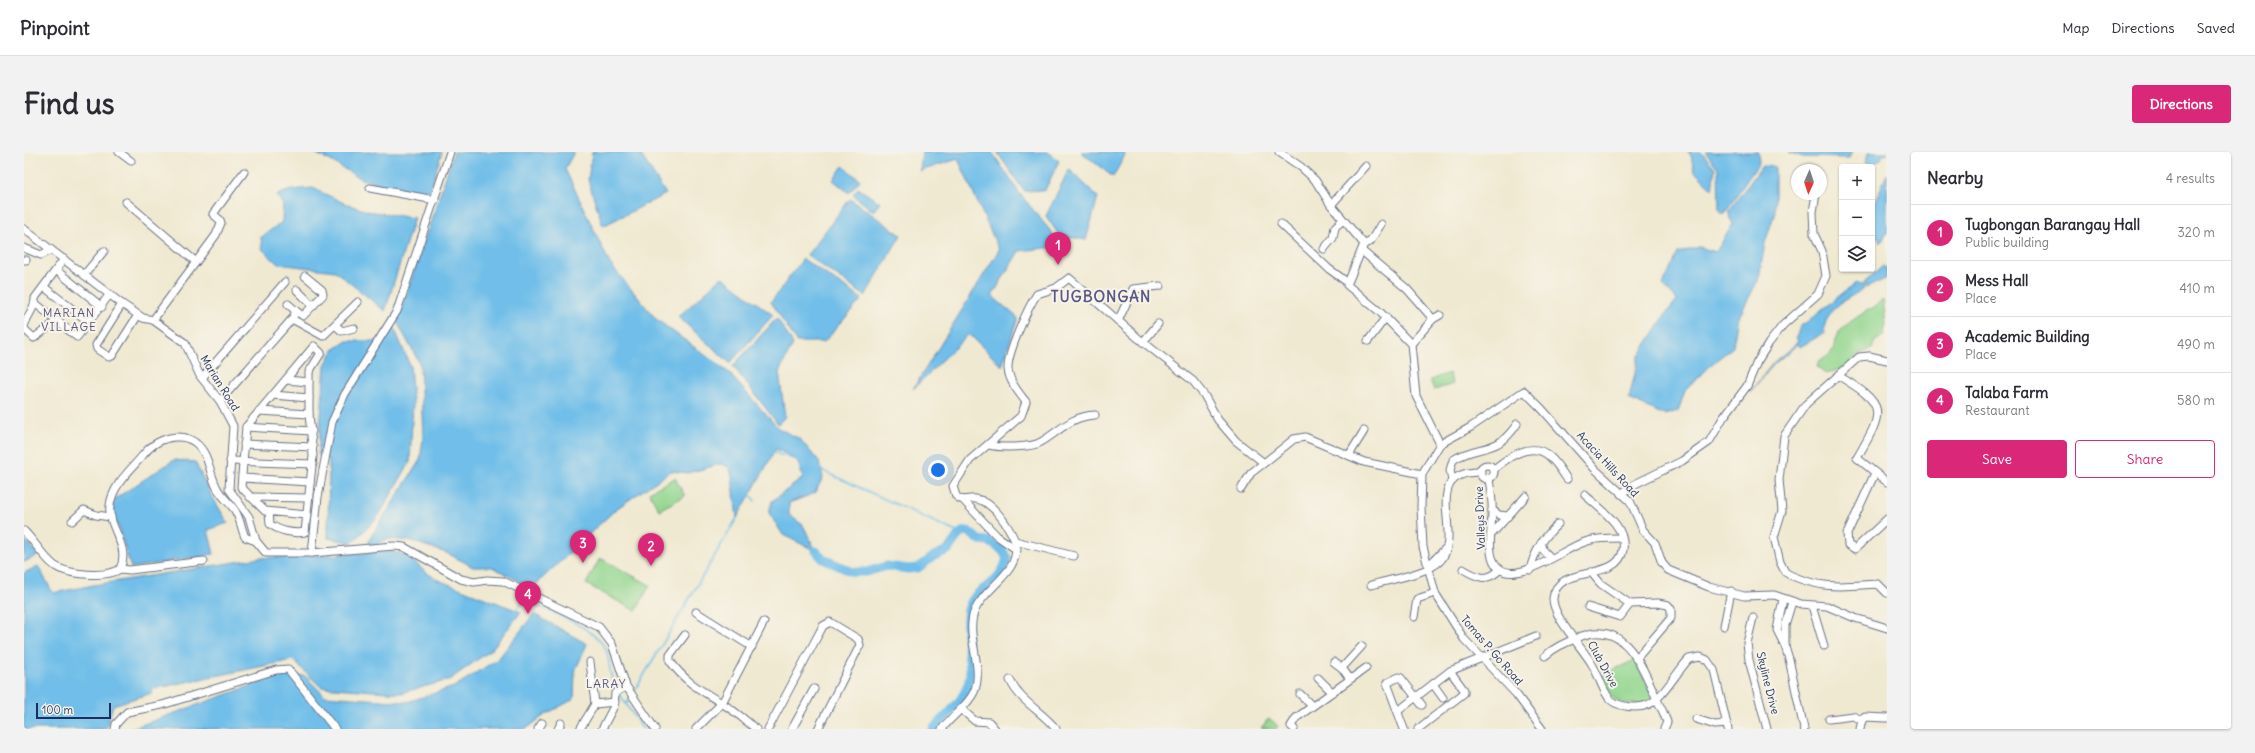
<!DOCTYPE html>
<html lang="en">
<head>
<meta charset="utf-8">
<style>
  body { margin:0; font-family:Delius,sans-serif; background:#f2f2f3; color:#2b2b33 }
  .controls { position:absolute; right:12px; top:12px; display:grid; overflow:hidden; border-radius:4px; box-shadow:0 1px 3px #0004 }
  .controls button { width:36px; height:36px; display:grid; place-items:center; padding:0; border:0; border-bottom:1px solid #e1e1e2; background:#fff; color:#2b2b33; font:20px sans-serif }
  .compass { position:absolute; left:1767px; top:12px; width:36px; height:36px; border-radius:50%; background:#fff; box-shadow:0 1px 3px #0004; rotate:183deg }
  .scale { position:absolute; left:12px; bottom:10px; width:75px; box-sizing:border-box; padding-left:4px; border:2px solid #1b2f5e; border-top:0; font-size:11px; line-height:14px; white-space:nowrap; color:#1b2f5e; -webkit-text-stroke:3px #f7f3e8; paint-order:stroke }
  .you { position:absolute; left:914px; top:318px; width:14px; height:14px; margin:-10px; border:3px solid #fff; border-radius:50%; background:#1a73e8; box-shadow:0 0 0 6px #1a73e833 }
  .badge { display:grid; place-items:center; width:26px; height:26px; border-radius:50%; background:#db2777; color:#fff; font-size:13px; font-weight:700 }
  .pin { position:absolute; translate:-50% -33px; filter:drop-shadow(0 1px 2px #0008) }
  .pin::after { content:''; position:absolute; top:21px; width:14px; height:12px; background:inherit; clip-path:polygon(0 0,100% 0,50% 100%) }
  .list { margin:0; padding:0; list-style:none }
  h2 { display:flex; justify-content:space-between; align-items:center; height:52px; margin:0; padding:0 16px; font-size:17px }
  h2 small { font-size:13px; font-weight:400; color:#7c7c81 }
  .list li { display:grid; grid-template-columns:26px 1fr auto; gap:12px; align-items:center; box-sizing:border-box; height:56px; padding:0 16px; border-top:1px solid #e1e1e2 }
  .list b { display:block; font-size:15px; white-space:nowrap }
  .list p { margin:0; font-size:13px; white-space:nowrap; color:#7c7c81 }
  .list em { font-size:13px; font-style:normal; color:#7c7c81 }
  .actions { display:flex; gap:8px; padding:12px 16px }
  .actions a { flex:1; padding:9px 0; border:1px solid #db2777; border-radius:4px; text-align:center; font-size:14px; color:#db2777 }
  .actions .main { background:#db2777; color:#fff }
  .icon { flex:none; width:22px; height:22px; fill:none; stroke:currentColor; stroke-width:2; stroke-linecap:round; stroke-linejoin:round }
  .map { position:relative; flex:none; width:1863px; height:577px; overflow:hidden; border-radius:4px }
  header { display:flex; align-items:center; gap:24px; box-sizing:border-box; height:56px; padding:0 20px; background:#fff; border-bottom:1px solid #e1e1e2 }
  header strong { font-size:19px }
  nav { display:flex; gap:22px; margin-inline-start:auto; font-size:14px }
  .intro { display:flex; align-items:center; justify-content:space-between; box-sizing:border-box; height:96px; padding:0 24px }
  h1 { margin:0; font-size:28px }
  .button { padding:10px 18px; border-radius:4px; background:#db2777; color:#fff; font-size:14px; font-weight:700 }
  main { display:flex; gap:24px; padding:0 24px }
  aside { flex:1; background:#fff; border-radius:4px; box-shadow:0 1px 3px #0004 }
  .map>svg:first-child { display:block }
  .green { fill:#92d68e; stroke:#568276 }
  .water { fill:#6fbee9; stroke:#4576a4 }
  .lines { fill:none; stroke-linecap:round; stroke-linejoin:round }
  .stream { stroke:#6fbee9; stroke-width:1.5 }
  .river { stroke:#6fbee9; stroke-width:9 }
  .minor-casing { stroke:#667086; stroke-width:9 }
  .minor { stroke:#fff; stroke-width:7 }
  .labels { text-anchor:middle; stroke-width:4; stroke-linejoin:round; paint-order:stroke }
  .street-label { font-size:11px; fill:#1b2f5e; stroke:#f7f3e8 }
  .neighbourhood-label { font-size:12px; letter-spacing:1px; fill:#585986; stroke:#f7f3e8 }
  .district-label { font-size:15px; font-weight:bold; letter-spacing:1px; fill:#585986; stroke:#f7f3e8 }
</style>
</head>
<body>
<header>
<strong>Pinpoint</strong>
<nav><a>Map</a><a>Directions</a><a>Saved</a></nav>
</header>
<div class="intro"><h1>Find us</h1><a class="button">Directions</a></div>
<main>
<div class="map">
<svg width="1863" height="577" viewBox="0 0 1863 577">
  <rect width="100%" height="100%" fill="#f7f3e8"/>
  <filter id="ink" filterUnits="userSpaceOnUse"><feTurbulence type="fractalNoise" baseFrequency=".025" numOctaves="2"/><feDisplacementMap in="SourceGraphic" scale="8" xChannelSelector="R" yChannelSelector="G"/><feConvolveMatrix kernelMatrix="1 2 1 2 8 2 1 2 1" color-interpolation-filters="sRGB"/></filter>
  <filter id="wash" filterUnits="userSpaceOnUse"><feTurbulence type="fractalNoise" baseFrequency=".012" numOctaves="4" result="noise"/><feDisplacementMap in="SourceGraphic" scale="16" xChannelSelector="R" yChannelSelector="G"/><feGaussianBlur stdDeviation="0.9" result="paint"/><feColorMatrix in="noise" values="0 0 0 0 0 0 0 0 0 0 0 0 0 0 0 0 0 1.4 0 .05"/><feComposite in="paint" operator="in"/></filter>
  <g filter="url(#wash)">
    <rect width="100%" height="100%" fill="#f0e9d1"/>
    <g class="green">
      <path d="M1859 148 1862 172 1859 184 1850 190 1849 196 1831 205 1825 213 1811 219 1800 221 1793 215 1794 210C1818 198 1805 191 1816 179 1826 168 1847 157 1859 148Z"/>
      <path d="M1425 221 1429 232 1410 238 1406 228Z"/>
      <path d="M651 326 661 344 635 358 625 340Z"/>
      <path d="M576 406 626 433 612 459 562 432Z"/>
      <path d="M1611 508 1629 546C1621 554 1597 555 1588 545 1584 540 1581 529 1578 523Z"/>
      <path d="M1245 566 1254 574 1252 577 1237 576Z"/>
    </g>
    <g class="water">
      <path d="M289 0H418L404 44 337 27 307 9Z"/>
      <path d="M430 0H550L541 17 586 112 632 167 704 220 754 276 776 287 795 310 799 325 791 341 765 351V363L779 373 792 399 759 383 745 361 748 349 779 326 773 308 752 297 713 366 708 324 705 315 696 312 664 321 647 319 592 357 508 436 468 415H449L425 402 388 389 364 387 354 391 355 400H369L384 404 400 419 414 428 497 460 467 498 425 528 377 541 297 535 269 508 128 537V541L89 553 82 577H0V421L14 414 29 441 70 433 236 406 345 401V388L396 308 399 287 396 212 373 170Z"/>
      <path d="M568 0H615L642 42 579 74 564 28Z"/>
      <path d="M898 0H968L996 42 1039 94 995 99 968 144 994 166 978 214 945 182 889 237 975 98 934 7 896 19Z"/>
      <path d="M973 0H1024L1035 9 1021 38 1000 39Z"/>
      <path d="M1057 0H1100L1101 3 1089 25Z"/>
      <path d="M1663 0H1677L1691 16 1688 37 1670 19 1667 3Z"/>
      <path d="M1681 0H1734L1735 11 1699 63 1695 57 1694 16Z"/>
      <path d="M1764 0H1828L1825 6 1779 5Z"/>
      <path d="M1844 0H1863V3L1860 2 1856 8 1849 12 1842 10Z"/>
      <path d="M819 14 836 28 825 41 809 28Z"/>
      <path d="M1738 14 1751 15V60L1741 91 1735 126 1713 169 1709 195 1684 215 1661 239 1654 259 1640 263 1605 247 1615 204 1644 159 1653 148 1639 133 1654 101 1675 95 1692 100 1709 72 1704 60Z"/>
      <path d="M1045 17 1074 45 1062 88 1035 83 1022 64Z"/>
      <path d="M1863 22V81L1857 91 1848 75V56Z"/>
      <path d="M289 36 320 51 343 59 390 66 361 159 311 119 254 112 238 97 237 85 258 70 259 53 253 43 267 38Z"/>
      <path d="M834 36 856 51 849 59 829 43Z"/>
      <path d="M826 47 877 83 841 144 783 103Z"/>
      <path d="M779 107 838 147 800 190H773L747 150Z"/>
      <path d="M1859 114 1863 117V126L1842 136 1840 131Z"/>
      <path d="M698 125 749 163 706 211 654 165Z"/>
      <path d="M1832 131 1839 133 1840 137C1822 147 1800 157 1800 181L1776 195 1774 192 1750 212 1726 240 1750 210 1774 190 1772 185 1776 174 1784 170 1792 162Z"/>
      <path d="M753 166 769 192 755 220 761 265 754 272 709 214Z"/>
      <path d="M370 175 386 214 389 251 386 310 354 365 328 391 304 386 305 308 294 302 301 213 309 198 323 189H359Z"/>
      <path d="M150 308 171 310 186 341 204 371 184 378 190 402 107 416 88 355 92 346Z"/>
      <path d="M0 387 15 403 0 410Z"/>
      <path d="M510 462 563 492 551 519 550 547 522 562 502 577H106L257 523 281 524 301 544 383 550 430 535 474 507Z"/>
    </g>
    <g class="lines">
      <g class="stream">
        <path d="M678 203 693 211 694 215"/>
        <path d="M748 300 775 309"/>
        <path d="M795 317 937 382"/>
        <path d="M725 341 731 349"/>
        <path d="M501 448C523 458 572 475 582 498 587 511 584 524 592 537"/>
        <path d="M491 458 504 445"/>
        <path d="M610 540 713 366"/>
        <path d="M595 542 619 577"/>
        <path d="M602 552 607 546"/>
      </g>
      <path class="river" d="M792 399 799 407 829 420H842L863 414 884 417 894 416 910 404 924 398 933 385 938 380 944 379 955 388 964 389 978 398 983 406C975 437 953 432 945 455 942 462 943 472 943 479 943 492 945 504 946 516 948 542 926 560 909 577"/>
    </g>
  </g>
  <g filter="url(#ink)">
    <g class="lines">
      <defs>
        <g id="minor">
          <path d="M95 0 107 9"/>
          <path d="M1255 0 1277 15 1291 28 1307 53 1340 92"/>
          <path d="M346 36 411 48"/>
          <path d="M102 50 172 110 129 168"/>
          <path d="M1307 53 1342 14"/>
          <path d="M1257 72 1305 117 1323 130"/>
          <path d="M0 77 98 152 119 166 129 168 161 191 176 224 196 249 209 274 205 337 225 365 232 389 242 401H288L370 394 380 395 437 427 450 430 463 428 479 429 575 475 588 492 602 534 631 577"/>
          <path d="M1340 92 1323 133 1356 160 1387 192 1392 244 1416 292"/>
          <path d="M1340 92 1346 90 1357 72"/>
          <path d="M0 96 17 103 27 98"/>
          <path d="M1300 97 1309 86 1311 75 1319 68"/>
          <path d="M1338 99 1383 137 1409 167"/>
          <path d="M0 108H2"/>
          <path d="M172 110 192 83 197 71 196 68 189 62 220 20"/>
          <path d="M32 118 78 155"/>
          <path d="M60 123 80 99"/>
          <path d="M20 135 65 170"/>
          <path d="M273 138 289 154"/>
          <path d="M11 151 53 185 86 142"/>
          <path d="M98 152 72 193 73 197 85 205 88 204 114 163"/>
          <path d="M272 159 279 164 299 143 298 138 281 124"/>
          <path d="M268 167 299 184 334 150"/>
          <path d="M33 169 10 186 0 177C0 166 12 157 11 146L40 107"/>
          <path d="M1094 169 1109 137 1136 134"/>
          <path d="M311 173 318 179 330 176"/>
          <path d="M1344 189 1362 165"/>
          <path d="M1119 190 1134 172"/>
          <path d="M1387 192 1409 167 1416 163"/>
          <path d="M1863 208 1845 204 1835 205 1782 252 1760 284 1755 328 1758 359 1750 385 1756 410 1761 420 1766 423C1800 438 1820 434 1854 432L1863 441"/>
          <path d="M1815 224C1863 253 1861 258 1833 306L1863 330"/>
          <path d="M178 226 261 130"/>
          <path d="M262 228 285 230"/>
          <path d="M249 243 285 246"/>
          <path d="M196 249 268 167 272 159 264 152"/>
          <path d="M235 259 285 262"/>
          <path d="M222 275 288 279"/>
          <path d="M220 292 289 295"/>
          <path d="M965 293C975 296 1008 296 1017 290 1036 279 1047 264 1071 263"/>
          <path d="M1325 303 1340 279"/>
          <path d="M206 309 289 312"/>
          <circle cx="1463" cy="320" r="7"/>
          <path d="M1469 318C1484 305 1509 288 1526 305 1533 311 1538 320 1543 327"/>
          <path d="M1851 321 1823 382 1824 393 1831 397 1863 367"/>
          <path d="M218 326 286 330"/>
          <path d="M1465 326C1466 337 1469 348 1468 360 1468 374 1464 391 1468 405 1480 444 1537 398 1558 391 1570 386 1584 386 1597 386"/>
          <path d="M1428 329 1426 318 1429 308C1456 291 1472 304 1493 272"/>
          <path d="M1217 337 1227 321 1240 311"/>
          <path d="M1597 342 1609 333 1658 309 1685 290 1699 266 1723 234 1733 210 1745 191 1759 173 1794 142 1802 124 1798 99 1790 82 1789 60 1792 42"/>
          <path d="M1561 343C1576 357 1603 374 1599 398 1594 431 1533 411 1529 446 1528 465 1560 497 1569 514 1575 524 1578 537 1585 546 1592 555 1613 557 1623 553 1638 548 1653 519 1665 507L1676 505 1683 508 1690 518 1704 577"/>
          <path d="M226 345 284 346"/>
          <path d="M940 349 973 384 993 398"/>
          <path d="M1468 358 1475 363 1483 364"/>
          <path d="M245 360 246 372C255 379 269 382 281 380L289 304 285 262V220L297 201 290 194 222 275 217 335 241 359 283 363"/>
          <path d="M48 369 60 358 72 363 87 365"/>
          <path d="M0 379C11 390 19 405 31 414 44 423 83 426 96 417 107 393 83 376 86 353 89 332 107 318 119 303 135 283 166 276 180 301 186 312 187 325 193 336 197 344 204 349 210 357 216 365 217 376 221 385L232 389"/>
          <path d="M1467 383 1502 344"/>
          <path d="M991 389C985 375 969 349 952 347 946 346 942 349 936 347L932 344 929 334 946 308 997 264 1002 250C995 241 985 229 984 217 983 202 1004 155 1013 142L1032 136 1045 126 1114 186 1169 229 1180 243 1194 268 1212 289 1240 311 1270 287 1281 285 1340 310 1398 322"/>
          <path d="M1517 391 1520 399 1527 406"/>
          <path d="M288 401 294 345 308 270 321 242 373 159 426 0"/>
          <path d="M1407 411 1422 396"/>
          <path d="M96 417 106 418 180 409"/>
          <path d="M1439 417C1452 425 1464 431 1476 417"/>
          <path d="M1506 418C1510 399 1520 385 1534 372"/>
          <path d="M1567 420 1577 432 1606 452"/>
          <path d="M1347 433C1364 428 1405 421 1416 409 1441 383 1394 319 1457 320"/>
          <path d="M1759 447 1753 478 1761 494 1765 507 1780 577"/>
          <path d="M1788 454 1800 494"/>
          <path d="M1564 455 1596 465 1606 452 1634 451 1644 453 1647 457V466L1612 507"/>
          <path d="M672 460 728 495"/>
          <path d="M1390 465 1393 447 1411 441"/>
          <path d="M1729 466 1723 491 1725 508 1743 577"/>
          <path d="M1700 474 1707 439"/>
          <path d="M661 483 646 503V509C662 531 677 538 699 552 711 559 721 568 732 577"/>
          <path d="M1761 494V473L1768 450"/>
          <path d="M1521 504C1531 495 1541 491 1553 486 1605 462 1621 525 1639 560L1643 570 1640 577"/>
          <path d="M1310 510 1318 516"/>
          <path d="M1294 526 1308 540"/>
          <path d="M1326 527 1318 516 1338 494"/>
          <path d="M986 528C996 550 1018 559 1032 577"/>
          <path d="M1409 532 1419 546"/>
          <path d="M1276 542 1288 554"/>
          <path d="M571 552 591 550"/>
          <path d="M937 557 951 569 965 570 971 577"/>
          <path d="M1374 559 1426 519 1512 484"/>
          <path d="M1672 567 1691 573 1703 572"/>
          <path d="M1805 567 1829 564 1838 568"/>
          <path d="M1838 568 1841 565 1863 566"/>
          <path d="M91 577 92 572 103 560 138 553 252 518 264 517 311 577"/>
          <path d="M514 577 518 571"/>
          <path d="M534 577 537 571"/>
          <path d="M556 577 571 552 566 510"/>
          <path d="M578 577 590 554 591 541 602 534"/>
          <path d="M672 577 698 551 740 470"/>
          <path d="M744 577 792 487 799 474 806 470 834 487 836 493 794 577"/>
          <path d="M768 577 790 537"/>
          <path d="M918 577C927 564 943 555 950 540 961 515 940 483 951 458 962 433 998 421 991 389L1050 404"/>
          <path d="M1270 577 1267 574 1272 566 1342 516"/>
          <path d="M1380 577 1363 531 1375 525 1377 526 1398 553"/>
          <path d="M1394 577 1440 541V538L1426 519"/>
          <path d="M1518 577 1492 542 1440 487 1411 441 1399 395 1397 355 1398 322 1416 292 1447 275 1500 239 1518 257 1571 317 1606 349 1619 378 1631 391 1638 411 1644 418 1685 435 1720 444 1750 443 1777 452 1803 454 1831 466 1863 476"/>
          <path d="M1836 577 1838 568"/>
        </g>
      </defs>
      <use href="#minor" class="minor-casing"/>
      <use href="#minor" class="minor"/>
    </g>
  </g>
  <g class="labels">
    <g class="street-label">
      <text transform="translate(196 231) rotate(58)" y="4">Marian Road</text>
      <text transform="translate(1584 312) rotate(47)" y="4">Acacia Hills Road</text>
      <text transform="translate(1456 366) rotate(-92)" y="4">Valleys Drive</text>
      <text transform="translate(1468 498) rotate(49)" y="4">Tomas P. Go Road</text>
      <text transform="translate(1579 512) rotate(61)" y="4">Club Drive</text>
      <text transform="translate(1744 531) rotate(76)" y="4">Skyline Drive</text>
    </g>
    <g class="neighbourhood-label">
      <text x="45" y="165">MARIAN<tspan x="45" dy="14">VILLAGE</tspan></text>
      <text x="582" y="536">LARAY</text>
    </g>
    <g class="district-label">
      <text x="1077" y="150">TUGBONGAN</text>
    </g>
  </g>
</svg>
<div class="controls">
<button>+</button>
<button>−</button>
<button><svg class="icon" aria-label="layers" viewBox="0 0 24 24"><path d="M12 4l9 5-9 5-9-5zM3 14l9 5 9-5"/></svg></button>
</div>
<svg class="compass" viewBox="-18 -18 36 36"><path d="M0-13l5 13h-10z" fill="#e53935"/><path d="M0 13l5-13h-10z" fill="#7c7c81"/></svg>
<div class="scale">100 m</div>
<div class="you"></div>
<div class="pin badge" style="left:1034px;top:113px">1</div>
<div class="pin badge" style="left:627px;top:414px">2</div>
<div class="pin badge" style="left:559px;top:411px">3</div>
<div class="pin badge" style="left:504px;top:462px">4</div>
</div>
<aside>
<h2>Nearby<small>4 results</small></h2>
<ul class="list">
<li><span class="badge">1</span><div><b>Tugbongan Barangay Hall</b><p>Public building</p></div><em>320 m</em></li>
<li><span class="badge">2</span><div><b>Mess Hall</b><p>Place</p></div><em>410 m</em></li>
<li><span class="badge">3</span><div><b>Academic Building</b><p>Place</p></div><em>490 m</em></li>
<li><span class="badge">4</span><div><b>Talaba Farm</b><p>Restaurant</p></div><em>580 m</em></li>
</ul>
<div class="actions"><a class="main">Save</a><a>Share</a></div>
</aside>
</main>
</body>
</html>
